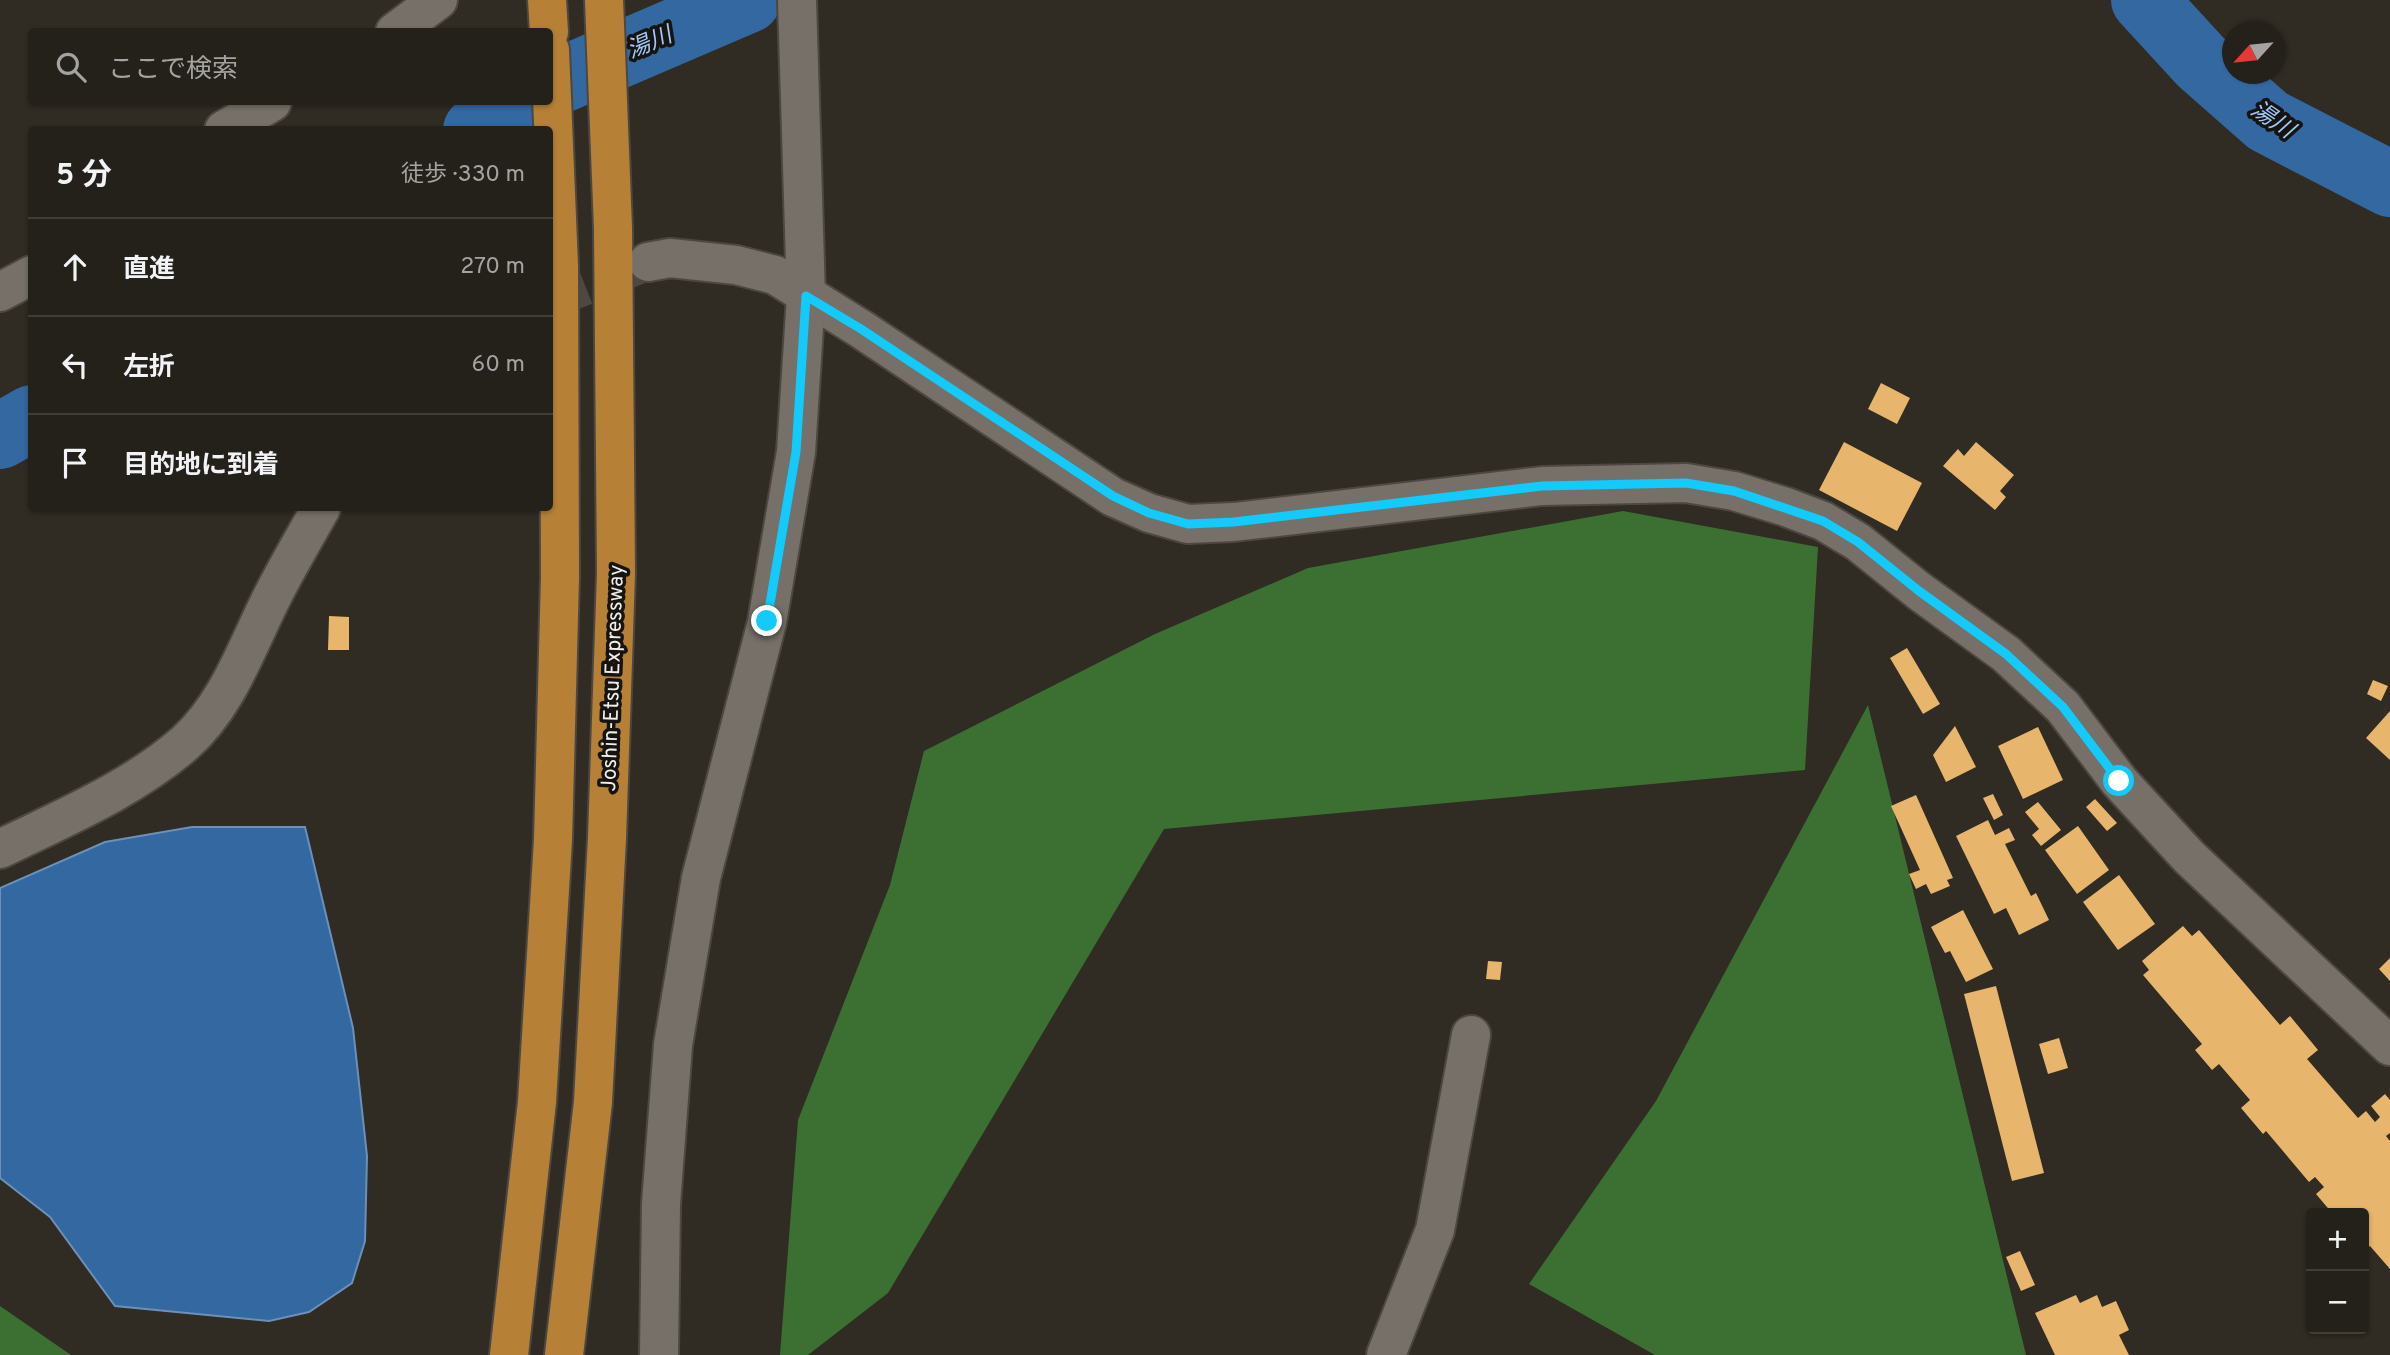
<!DOCTYPE html>
<html lang="ja">
<head>
<meta charset="utf-8">
<style>
  body { margin:0; font-family:Overpass,"Noto Sans JP",sans-serif; background:#2c2823; color:#f1f3f6 }
  .controls { position:absolute; right:21px; bottom:21px; display:grid; overflow:hidden; border-radius:7px; box-shadow:0 2px 5px #0004 }
  .controls button { width:63px; height:63px; display:grid; place-items:center; padding:0; border:0; border-bottom:2px solid #413e39; background:#24201a; color:#f1f3f6; font:35px sans-serif }
  .compass { position:absolute; left:2222px; top:21px; width:63px; height:63px; border-radius:50%; background:#24201a; box-shadow:0 2px 5px #0004; rotate:243deg }
  .stop { position:absolute; width:21px; height:21px; margin:-16px; border:5px solid #12cafb; border-radius:50%; background:#fff }
  .stop.end { background:#12cafb; border-color:#fff; box-shadow:0 2px 7px #0008 }
  .list { margin:0; padding:0; list-style:none }
  h2 { display:flex; justify-content:space-between; align-items:center; height:91px; margin:0; padding:0 28px; font-size:30px }
  h2 small { font-size:23px; font-weight:400; color:#a3a3a2 }
  .list li { display:grid; grid-template-columns:46px 1fr auto; gap:21px; align-items:center; box-sizing:border-box; height:98px; padding:0 28px; border-top:2px solid #413e39 }
  .list b { display:block; font-size:26px; white-space:nowrap }
  .list em { font-size:23px; font-style:normal; color:#a3a3a2 }
  .icon { flex:none; width:38px; height:38px; fill:none; stroke:currentColor; stroke-width:2; stroke-linecap:round; stroke-linejoin:round }
  .map { position:relative; flex:none; width:2390px; height:1355px; overflow:hidden }
  .search { position:absolute; background:#24201a; box-shadow:0 2px 5px #0004; left:28px; top:28px; width:525px; height:77px; display:flex; align-items:center; gap:18px; box-sizing:border-box; padding:0 24px; border-radius:7px; color:#a3a3a2; font-size:26px }
  .panel { position:absolute; background:#24201a; box-shadow:0 2px 5px #0004; left:28px; top:126px; width:525px; height:385px; border-radius:7px }
  .map>svg:first-child { display:block }
  .forest { fill:#3c7033 }
  .water { fill:#3368a1; stroke:#6c90b7; stroke-width:2 }
  .lines { fill:none; stroke-linecap:round; stroke-linejoin:round }
  .river { stroke:#3368a1; stroke-width:66 }
  .building { fill:#e7b56c }
  .minor-tunnel { stroke:#4d4841; stroke-width:38; stroke-dasharray:38 19; stroke-linecap:butt }
  .minor-casing { stroke:#4c4841; stroke-width:42 }
  .highway-casing { stroke:#4c4841; stroke-width:42 }
  .minor { stroke:#767068; stroke-width:38 }
  .highway { stroke:#b68137; stroke-width:38 }
  .route { stroke:#12cafb; stroke-width:9 }
  .labels { text-anchor:middle; stroke-width:7; stroke-linejoin:round; paint-order:stroke }
  .street-label { font-size:21px; fill:#f1eee9; stroke:#161410 }
  .water-label { font-size:23px; font-style:italic; fill:#9ec9f9; stroke:#161410 }
</style>
</head>
<body>
<div class="map">
<svg width="2390" height="1355" viewBox="0 0 2390 1355">
  <rect width="100%" height="100%" fill="#302b23"/>
  <g class="forest">
    <path d="M1623 511 1818 547 1805 770 1164 829 888 1293 808 1355H780L798 1120 890 885 924 751 1155 634 1308 568Z"/>
    <path d="M1868 705 2026 1355H1655L1529 1284 1656 1101Z"/>
    <path d="M0 1306 71 1355H0Z"/>
  </g>
  <path class="water" d="M192 827H305L353 1028 367 1156 365 1241 352 1283 309 1312 269 1321 115 1306 50 1217 0 1178V888L105 842Z"/>
  <g class="lines">
    <g class="river">
      <path d="M2144 0 2201 62 2268 121 2390 184"/>
      <path d="M550 85 748 0"/>
      <path d="M476 130 516 102"/>
      <path d="M0 436 32 418"/>
    </g>
  </g>
  <g class="building">
    <path d="M1881 383 1910 398 1897 424 1868 409Z"/>
    <path d="M1844 442 1922 483 1897 531 1819 490Z"/>
    <path d="M1976 442 2014 475 2000 491 2006 497 1995 510 1943 466 1958 449 1964 456Z"/>
    <path d="M329 616 349 617V650H328Z"/>
    <path d="M1907 648 1940 704 1923 714 1890 658Z"/>
    <path d="M2373 680 2388 686 2381 701 2367 694Z"/>
    <path d="M2390 711V760L2366 738Z"/>
    <path d="M1955 726 1976 767 1946 782 1933 755Z"/>
    <path d="M2038 727 2063 780 2023 799 1998 746Z"/>
    <path d="M1993 794 2003 815 1994 820 1983 798Z"/>
    <path d="M1916 795 1953 878 1947 880 1950 886 1931 894 1926 884 1916 889 1909 874 1920 870 1891 806Z"/>
    <path d="M2095 799 2117 823 2107 831 2086 807Z"/>
    <path d="M2038 802 2061 830 2041 846 2032 835 2039 829 2025 812Z"/>
    <path d="M1988 820 1995 835 2009 828 2015 840 2005 844 2031 896 2036 893 2049 920 2019 935 2006 908 1994 914 1956 836Z"/>
    <path d="M2078 826 2109 870 2077 894 2045 850Z"/>
    <path d="M2119 875 2155 924 2118 950 2083 902Z"/>
    <path d="M1963 910 1993 969 1966 982 1950 951 1945 953 1931 927Z"/>
    <path d="M2183 926 2192 936 2199 930 2280 1025 2290 1016 2318 1050 2307 1059 2358 1118 2366 1111 2375 1122 2380 1117 2371 1106 2385 1094 2390 1100V1133L2386 1136 2390 1141V1269L2370 1246 2364 1251V1213H2348L2345 1209 2339 1213H2332L2316 1194 2324 1187 2315 1177 2309 1182 2266 1131 2263 1134 2241 1108 2250 1100 2219 1064 2212 1070 2195 1050 2202 1044 2143 975 2149 970 2142 961Z"/>
    <path d="M2390 958V981L2379 969Z"/>
    <path d="M1488 961 1502 962 1500 980 1486 979Z"/>
    <path d="M1996 986 2044 1173 2012 1181 1964 994Z"/>
    <path d="M2059 1038 2068 1068 2048 1074 2039 1044Z"/>
    <path d="M2020 1251 2035 1285 2021 1291 2006 1257Z"/>
    <path d="M2076 1295 2080 1303 2097 1295 2102 1307 2116 1301 2129 1330 2119 1335 2129 1355H2055L2035 1313Z"/>
  </g>
  <g class="lines">
    <path class="minor-tunnel" d="M550 300 642 264"/>
    <defs>
      <g id="minor">
        <path d="M395 32 438 0"/>
        <path d="M224 130 272 102"/>
        <path d="M648 262 670 258 736 265 775 275 861 329 1113 497 1149 513 1188 524 1234 522 1542 486 1686 483 1734 491 1786 507 1823 521 1858 542 1919 591 2006 654 2063 707 2119 781 2189 857 2390 1046"/>
        <path d="M0 292 32 275"/>
        <path d="M0 849C63 818 131 790 185 743 228 705 247 646 272 597 287 567 305 537 321 508"/>
        <path d="M659 1355 661 1204 673 1045 701 878 767 622 796 452 806 296 797 0"/>
        <path d="M1386 1355 1435 1230 1471 1035"/>
      </g>
      <g id="highway">
        <path d="M547 0 549 32"/>
        <path d="M509 1355 537 1102 553 840 560 577 559 266 550 50"/>
        <path d="M564 1355 593 1102 607 838 616 573 613 228 604 0"/>
      </g>
    </defs>
    <use href="#minor" class="minor-casing"/>
    <use href="#highway" class="highway-casing"/>
    <use href="#minor" class="minor"/>
    <use href="#highway" class="highway"/>
  </g>
  <g class="lines">
    <path class="route" d="M767 621 796 452 806 296 861 329 1113 496 1149 513 1188 524 1234 522 1542 486 1686 483 1734 491 1823 521 1858 542 1919 591 2006 654 2063 707 2119 781"/>
  </g>
  <g class="labels">
    <g class="street-label">
      <text transform="translate(612 678) rotate(-88)" y="7">Joshin-Etsu Expressway</text>
    </g>
    <g class="water-label">
      <text transform="translate(649 42) rotate(-23)" y="8">湯川</text>
      <text transform="translate(2273 119) rotate(34)" y="8">湯川</text>
    </g>
  </g>
</svg>
<div class="controls">
<button>+</button>
<button>−</button>
</div>
<svg class="compass" viewBox="-18 -18 36 36"><path d="M0-13l5 13h-10z" fill="#e53935"/><path d="M0 13l5-13h-10z" fill="#a3a3a2"/></svg>
<div class="stop" style="left:2119px;top:781px"></div>
<div class="stop end" style="left:767px;top:621px"></div>
<div class="search"><svg class="icon" aria-label="search" viewBox="0 0 24 24"><circle cx="10" cy="10" r="6"/><path d="M15 15l6 6"/></svg>ここで検索</div>
<section class="panel">
<h2>5 分<small>徒歩 · 330 m</small></h2>
<ul class="list">
<li><svg class="icon" aria-label="ahead" viewBox="0 0 24 24"><path d="M12 20V5M6 11l6-6 6 6"/></svg><div><b>直進</b></div><em>270 m</em></li>
<li><svg class="icon" aria-label="left" viewBox="0 0 24 24"><path d="M17 20v-9H6M10 6l-5 5 5 5"/></svg><div><b>左折</b></div><em>60 m</em></li>
<li><svg class="icon" aria-label="arrive" viewBox="0 0 24 24"><path d="M6 21V4h12l-3 4 3 4H6"/></svg><div><b>目的地に到着</b></div></li>
</ul>
</section>
</div>
</body>
</html>
